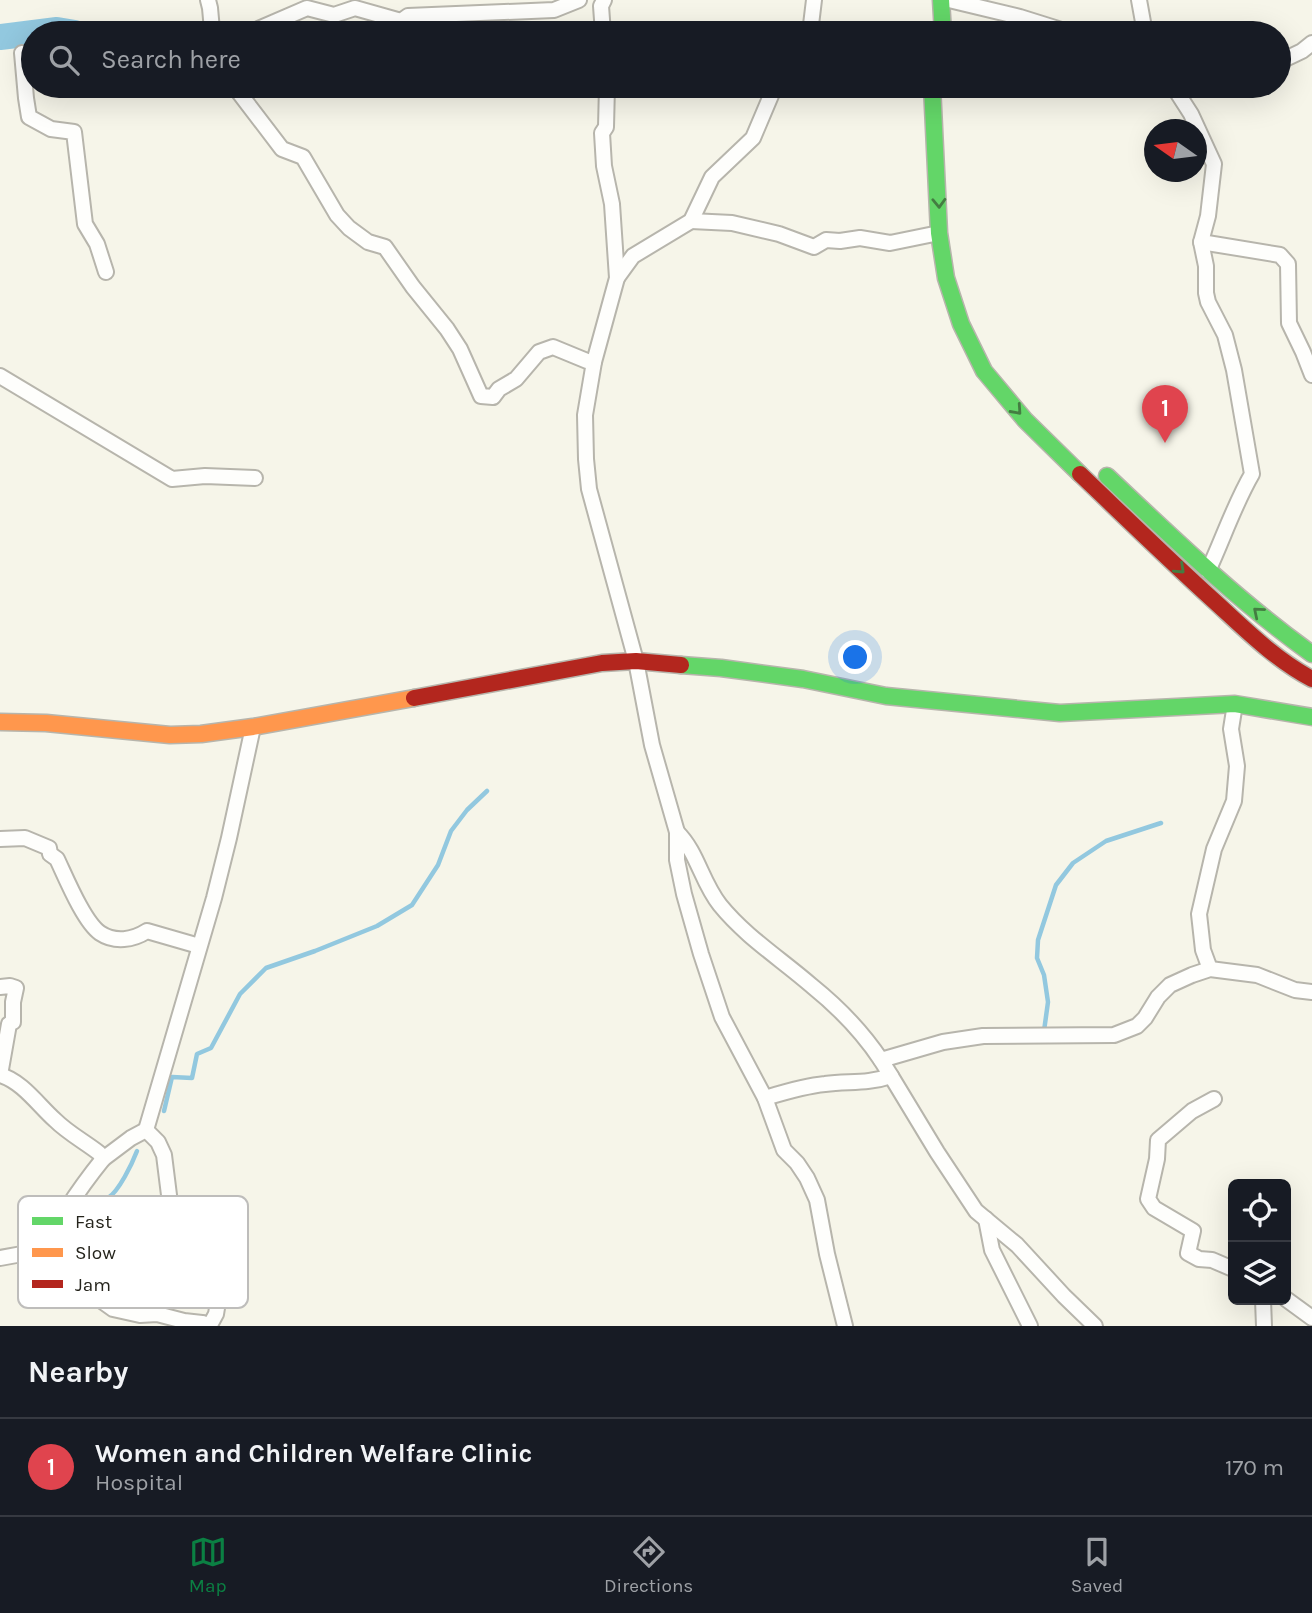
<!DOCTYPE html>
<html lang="en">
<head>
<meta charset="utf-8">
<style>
  body { margin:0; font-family:Karla,sans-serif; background:#20242c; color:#f1f3f6 }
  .controls { position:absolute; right:21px; bottom:21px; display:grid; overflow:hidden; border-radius:10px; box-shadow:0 7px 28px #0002 }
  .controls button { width:63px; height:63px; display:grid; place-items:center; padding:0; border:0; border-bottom:2px solid #363941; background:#171b24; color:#f1f3f6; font:35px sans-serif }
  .compass { position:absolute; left:1144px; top:119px; width:63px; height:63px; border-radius:50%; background:#171b24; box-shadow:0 7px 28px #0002; rotate:284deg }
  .you { position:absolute; left:856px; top:658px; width:24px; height:24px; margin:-18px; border:5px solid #fff; border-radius:50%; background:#1a73e8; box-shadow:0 0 0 10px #1a73e833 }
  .badge { display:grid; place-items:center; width:46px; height:46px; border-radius:50%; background:#0b8043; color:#fff; font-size:23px; font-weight:700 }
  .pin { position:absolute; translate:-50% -58px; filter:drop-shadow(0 2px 4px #0008) }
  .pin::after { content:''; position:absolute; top:37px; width:24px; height:21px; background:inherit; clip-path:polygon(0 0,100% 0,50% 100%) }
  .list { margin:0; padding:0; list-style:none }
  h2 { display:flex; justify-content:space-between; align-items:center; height:91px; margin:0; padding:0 28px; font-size:30px }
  h2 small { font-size:23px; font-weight:400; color:#9ea1a6 }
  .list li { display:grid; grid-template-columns:46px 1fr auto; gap:21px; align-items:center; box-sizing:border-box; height:98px; padding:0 28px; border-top:2px solid #363941 }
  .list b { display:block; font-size:26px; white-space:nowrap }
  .list p { margin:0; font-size:23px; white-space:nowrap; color:#9ea1a6 }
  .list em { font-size:23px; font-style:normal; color:#9ea1a6 }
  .icon { flex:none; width:38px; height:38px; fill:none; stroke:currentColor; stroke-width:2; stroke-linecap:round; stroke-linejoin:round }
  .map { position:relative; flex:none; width:1312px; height:1326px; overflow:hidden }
  .search { position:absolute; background:#171b24; box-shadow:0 7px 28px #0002; left:21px; right:21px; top:21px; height:77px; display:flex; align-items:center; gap:18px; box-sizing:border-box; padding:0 24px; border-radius:38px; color:#9ea1a6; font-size:26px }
  .sheet { height:189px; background:#171b24 }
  nav { display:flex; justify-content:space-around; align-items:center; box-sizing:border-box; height:98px; border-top:2px solid #363941; background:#171b24; font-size:19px; color:#9ea1a6 }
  nav a { display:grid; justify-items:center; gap:4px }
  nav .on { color:#0b8043 }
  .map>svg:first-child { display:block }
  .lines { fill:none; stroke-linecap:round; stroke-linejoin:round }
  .stream { stroke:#92c8df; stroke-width:4.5 }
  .river { stroke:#92c8df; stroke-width:26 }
  .street-casing { stroke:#b7b5ac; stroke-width:18 }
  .fast-casing { stroke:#b7b5ac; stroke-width:19 }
  .slow-casing { stroke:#b7b5ac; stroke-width:19 }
  .jam-casing { stroke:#b7b5ac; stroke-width:19 }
  .street { stroke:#fefefc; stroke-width:14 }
  .fast { stroke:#63d668; stroke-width:16 }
  .slow { stroke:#ff974d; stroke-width:16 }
  .jam { stroke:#b3261e; stroke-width:16 }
  .oneway { stroke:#447d42 }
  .key { fill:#fff; stroke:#bebdbb; stroke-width:2 }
  .key-label { font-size:19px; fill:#25241c }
</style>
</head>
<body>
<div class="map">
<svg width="1312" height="1326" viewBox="0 0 1312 1326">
  <rect width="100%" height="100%" fill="#f6f5e9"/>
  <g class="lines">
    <g class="stream">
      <path d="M1044 1031 1048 1002 1044 975 1037 958 1038 940 1056 885 1073 863 1106 841 1161 823"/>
      <path d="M164 1111 172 1077 192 1078 197 1054 211 1048 240 994 266 968 315 951 377 926 412 905 438 865 451 831 467 810 487 791"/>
      <path d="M70 1217C86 1196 92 1208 108 1198 119 1191 132 1164 137 1151"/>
    </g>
    <path class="river" d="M0 37 57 30 75 33"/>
    <defs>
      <g id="street">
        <path d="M208 0 210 8 212 30"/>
        <path d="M949 0 1020 17 1071 33"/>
        <path d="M1139 0 1145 33"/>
        <path d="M249 33 307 8 334 15 355 8 401 21 408 16 554 10 579 0"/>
        <path d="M603 33 601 6 604 0"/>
        <path d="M810 33 814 0"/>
        <path d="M22 53 26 98 29 117 51 129 74 132 85 224 97 244 106 272"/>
        <path d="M1279 62 1302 51 1312 43"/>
        <path d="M234 86 282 149 303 157 337 215 349 228 368 242 385 247 413 287 447 329 460 349 481 396 493 397 499 389 516 379 539 352 553 347 587 361 594 362"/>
        <path d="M607 86 606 127 602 133 604 166 612 204 617 278 594 362 585 415 586 459 589 489 636 661 652 745 677 832V860L684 894 701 954 722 1017 765 1098 784 1150 797 1163 807 1178 817 1200 827 1254 845 1326"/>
        <path d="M1173 86 1191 114 1214 164 1208 216 1201 242 1206 266V293L1208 302 1225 335 1234 370 1252 474C1234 505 1223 539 1208 571"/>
        <path d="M691 221 732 223 779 234 814 247 826 240 840 241 860 238 890 243 939 233"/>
        <path d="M1201 242 1280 255 1288 264 1289 323 1303 352 1312 375"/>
        <path d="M617 278 633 256 691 221 712 177 753 138 775 86"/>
        <path d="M0 376 172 479 205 476 255 478"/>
        <path d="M677 832C698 853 701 881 720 905 746 937 781 959 812 986 838 1007 863 1033 881 1060"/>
        <path d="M0 839 25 838 49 848 50 854 57 859C66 878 84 922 100 933 115 943 133 940 147 931L199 946"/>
        <path d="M1210 969 1203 950 1199 914 1214 849 1234 801 1237 766 1231 729 1235 704"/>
        <path d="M0 987 10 986 16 988 13 1002V1022L9 1024 0 1075"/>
        <path d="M0 1075C22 1081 39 1106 55 1120 68 1133 85 1142 99 1153L103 1159C78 1190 56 1223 39 1259L22 1254 0 1258"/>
        <path d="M891 1076 937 1152 976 1211 1017 1245 1064 1296 1095 1326"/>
        <path d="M765 1098C785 1092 804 1086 825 1084 850 1081 867 1084 891 1076L881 1060 943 1042 983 1036 1114 1035 1137 1026 1145 1018 1158 997 1170 985 1192 975 1210 969 1257 975 1295 990 1312 992"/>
        <path d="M1214 1099 1192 1111 1158 1140 1157 1159 1148 1199 1154 1208 1193 1231 1188 1253 1199 1259 1212 1260 1233 1269"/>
        <path d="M146 1130 214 898 229 838 253 727"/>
        <path d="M103 1159 131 1138 146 1130 158 1142 164 1155 172 1219 174 1227 196 1285 218 1302 216 1314 210 1325 202 1323 201 1326"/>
        <path d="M986 1219 992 1250 1030 1326"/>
        <path d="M39 1259 64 1274 113 1309 140 1315 157 1314 184 1321 202 1323"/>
        <path d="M1286 1299 1312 1318"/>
        <path d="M1263 1300 1264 1326"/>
      </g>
      <g id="fast">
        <path d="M941 0 943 33"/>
        <path d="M932 86 939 233 946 278 961 324 984 371 1025 420 1080 474"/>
        <path d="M1107 476C1173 538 1238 601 1312 654"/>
        <path d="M681 665 721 668 803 679 886 696 1060 713 1235 704 1312 717"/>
      </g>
      <path id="slow" d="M0 722 46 723 170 735 201 734 253 727 414 698"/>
      <g id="jam">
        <path d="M1080 474C1124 516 1167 558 1212 599 1244 628 1274 659 1312 679"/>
        <path d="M414 698 602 663 636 661 681 665"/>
      </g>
    </defs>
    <use href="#street" class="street-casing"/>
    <use href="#fast" class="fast-casing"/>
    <use href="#slow" class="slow-casing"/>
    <use href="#jam" class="jam-casing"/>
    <use href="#street" class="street"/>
    <use href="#fast" class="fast"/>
    <use href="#slow" class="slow"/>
    <use href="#jam" class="jam"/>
  </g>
  <defs><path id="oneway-chevron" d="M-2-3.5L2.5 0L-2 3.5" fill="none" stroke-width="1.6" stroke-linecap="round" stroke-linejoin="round" transform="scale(1.75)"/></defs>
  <g class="oneway">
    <use href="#oneway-chevron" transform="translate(939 203) rotate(88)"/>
    <use href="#oneway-chevron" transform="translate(1017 410) rotate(48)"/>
    <use href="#oneway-chevron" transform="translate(1180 569) rotate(43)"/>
    <use href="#oneway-chevron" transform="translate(1258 612) rotate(-140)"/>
  </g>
  <rect x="18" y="1196" width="230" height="112" rx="10" class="key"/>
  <rect x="32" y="1217" width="31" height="8" fill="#63d668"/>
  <rect x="32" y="1248" width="31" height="9" fill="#ff974d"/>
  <rect x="32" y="1280" width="31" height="8" fill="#b3261e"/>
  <g class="key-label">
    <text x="75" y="1228">Fast</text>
    <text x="75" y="1259">Slow</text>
    <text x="75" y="1291">Jam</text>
  </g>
</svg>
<div class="controls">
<button><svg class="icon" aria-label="locate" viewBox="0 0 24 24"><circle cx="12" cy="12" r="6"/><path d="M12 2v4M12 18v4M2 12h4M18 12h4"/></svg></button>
<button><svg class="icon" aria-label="layers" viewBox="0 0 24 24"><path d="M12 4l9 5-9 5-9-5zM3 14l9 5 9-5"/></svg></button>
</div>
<svg class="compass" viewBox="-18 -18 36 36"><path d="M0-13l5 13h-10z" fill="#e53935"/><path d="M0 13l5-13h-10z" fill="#9ea1a6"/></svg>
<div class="you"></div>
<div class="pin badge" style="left:1165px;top:443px;background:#e0444e">1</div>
<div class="search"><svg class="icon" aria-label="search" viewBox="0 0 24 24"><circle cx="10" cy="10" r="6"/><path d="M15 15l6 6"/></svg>Search here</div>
</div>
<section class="sheet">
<h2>Nearby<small></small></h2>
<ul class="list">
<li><span class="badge" style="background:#e0444e">1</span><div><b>Women and Children Welfare Clinic</b><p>Hospital</p></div><em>170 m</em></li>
</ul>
</section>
<nav>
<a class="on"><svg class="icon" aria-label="map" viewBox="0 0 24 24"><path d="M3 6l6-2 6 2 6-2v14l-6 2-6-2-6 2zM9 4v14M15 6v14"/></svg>Map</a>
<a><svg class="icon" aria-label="directions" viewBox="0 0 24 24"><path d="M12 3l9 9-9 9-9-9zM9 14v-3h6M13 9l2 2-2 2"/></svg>Directions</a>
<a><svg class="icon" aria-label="saved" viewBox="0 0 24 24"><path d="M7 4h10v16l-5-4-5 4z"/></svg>Saved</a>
</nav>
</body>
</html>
